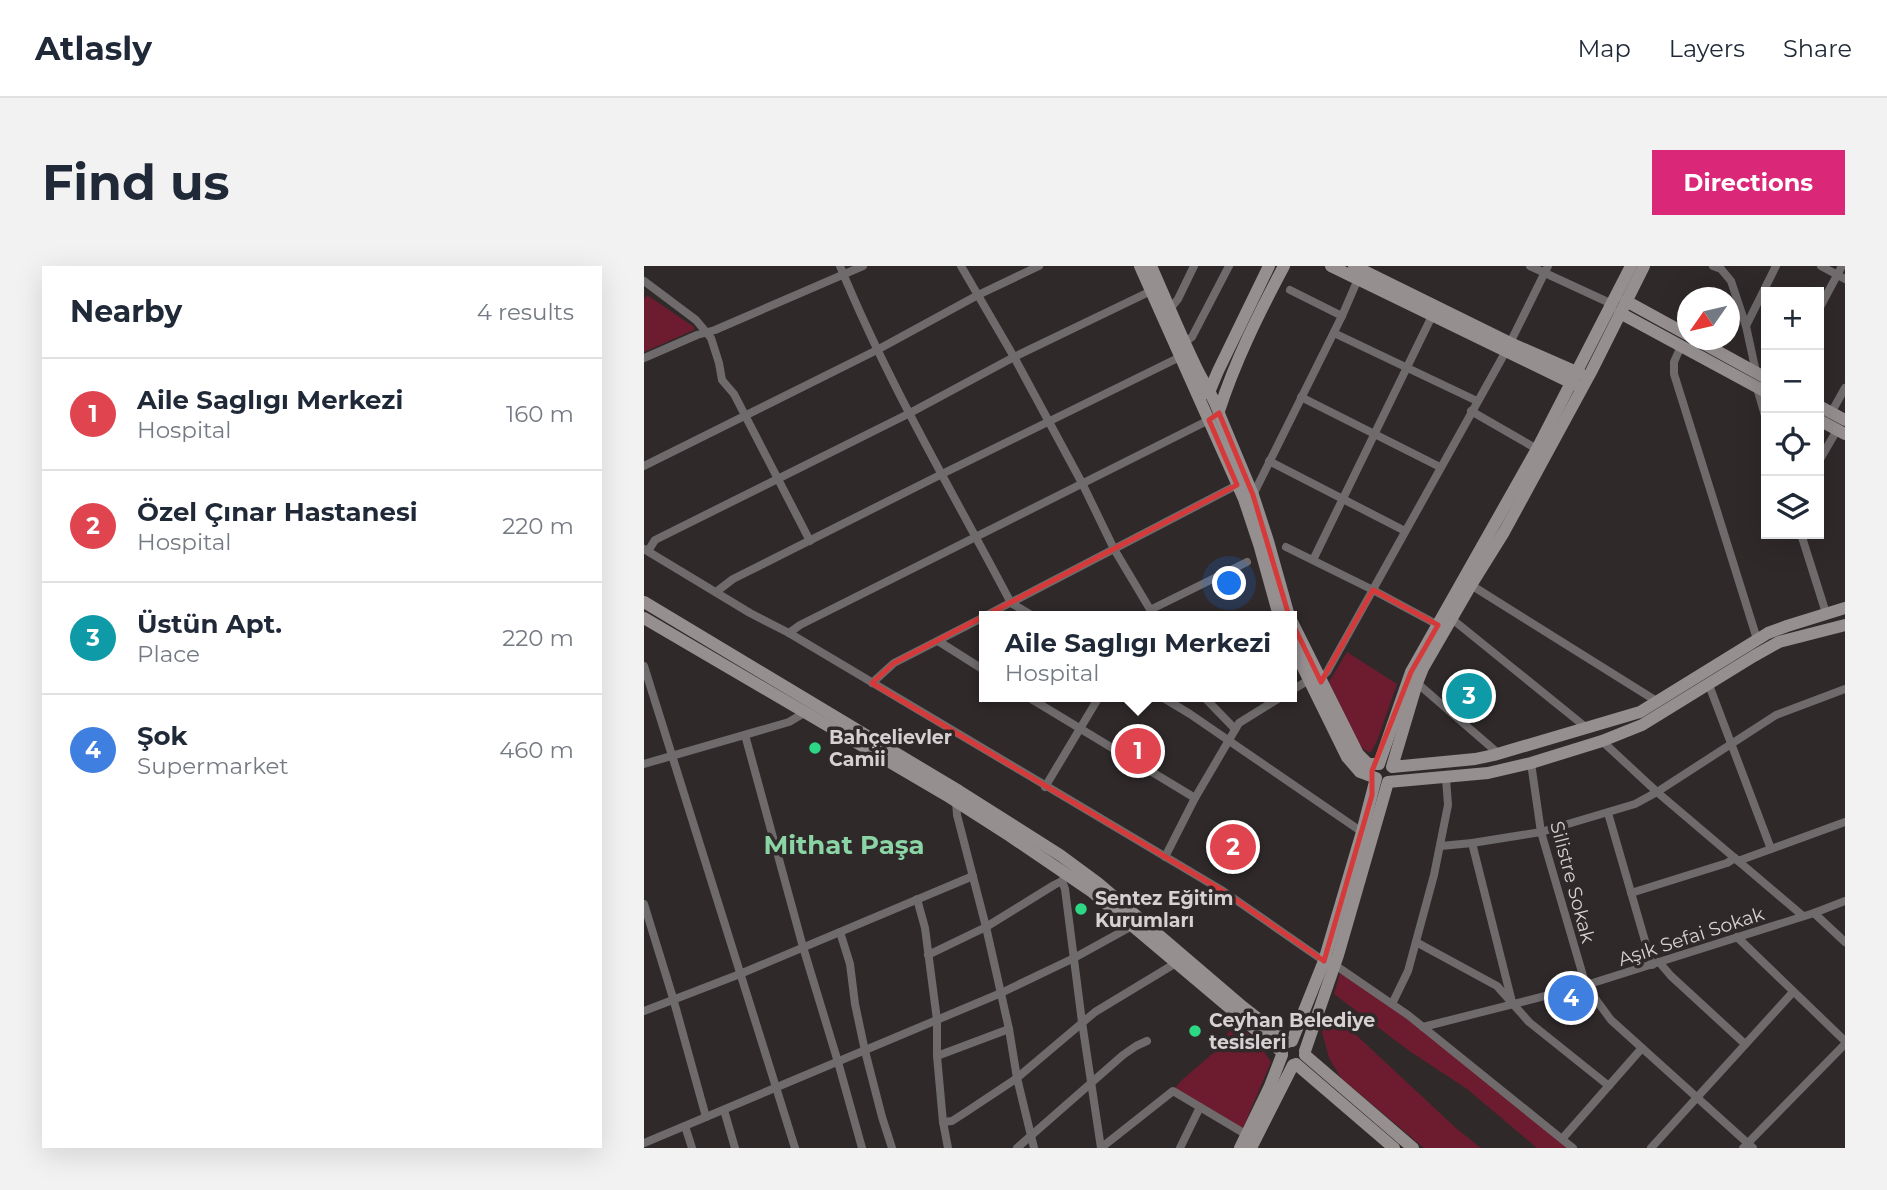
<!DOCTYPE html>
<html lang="en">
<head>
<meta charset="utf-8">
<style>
  body { margin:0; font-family:Montserrat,sans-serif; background:#f2f2f3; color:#1f2937 }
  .controls { position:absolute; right:21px; top:21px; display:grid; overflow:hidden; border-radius:0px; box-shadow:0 7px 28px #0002 }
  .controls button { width:63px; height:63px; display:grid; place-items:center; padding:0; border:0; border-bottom:2px solid #e0e1e3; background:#fff; color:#1f2937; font:35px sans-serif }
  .compass { position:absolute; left:1033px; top:21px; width:63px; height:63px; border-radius:50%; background:#fff; box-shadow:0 7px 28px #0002; rotate:236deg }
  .you { position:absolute; left:586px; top:318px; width:24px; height:24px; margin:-18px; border:5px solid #fff; border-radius:50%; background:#1a73e8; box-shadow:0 0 0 10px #1a73e833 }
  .badge { display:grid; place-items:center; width:46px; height:46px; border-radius:50%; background:#db2777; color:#fff; font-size:23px; font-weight:700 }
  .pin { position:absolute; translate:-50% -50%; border:4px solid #fff; box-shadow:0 2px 7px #0006 }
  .popup { position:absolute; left:335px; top:345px; width:318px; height:91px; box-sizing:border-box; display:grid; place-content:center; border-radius:0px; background:#fff; filter:drop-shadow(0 2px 5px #0005); font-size:23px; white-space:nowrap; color:#747a83 }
  .popup b { font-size:26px; color:#1f2937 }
  .popup::after { content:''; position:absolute; left:50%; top:100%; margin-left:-14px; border:14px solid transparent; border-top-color:#fff }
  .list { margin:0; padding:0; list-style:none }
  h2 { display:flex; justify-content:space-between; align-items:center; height:91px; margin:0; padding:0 28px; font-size:30px }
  h2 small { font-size:23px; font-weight:400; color:#747a83 }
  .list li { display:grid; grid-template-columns:46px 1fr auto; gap:21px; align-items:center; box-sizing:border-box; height:112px; padding:0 28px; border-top:2px solid #e0e1e3 }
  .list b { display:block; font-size:26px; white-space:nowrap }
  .list p { margin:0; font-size:23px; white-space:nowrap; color:#747a83 }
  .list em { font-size:23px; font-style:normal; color:#747a83 }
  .icon { flex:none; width:38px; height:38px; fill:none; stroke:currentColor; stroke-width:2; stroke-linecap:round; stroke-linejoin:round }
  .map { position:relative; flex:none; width:1201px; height:882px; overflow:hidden; border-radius:0px }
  header { display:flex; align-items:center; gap:42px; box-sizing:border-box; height:98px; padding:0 35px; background:#fff; border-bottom:2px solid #e0e1e3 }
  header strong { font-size:33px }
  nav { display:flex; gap:38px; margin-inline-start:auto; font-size:24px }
  .intro { display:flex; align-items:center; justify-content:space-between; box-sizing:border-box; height:168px; padding:0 42px }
  h1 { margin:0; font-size:49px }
  .button { padding:18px 32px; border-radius:0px; background:#db2777; color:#fff; font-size:24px; font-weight:700 }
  main { display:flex; gap:42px; padding:0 42px }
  aside { flex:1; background:#fff; border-radius:0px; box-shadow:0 7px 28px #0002 }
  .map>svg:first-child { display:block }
  .green { fill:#6d1c2f }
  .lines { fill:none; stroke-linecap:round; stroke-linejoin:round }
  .street { stroke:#6f6b6c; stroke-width:8 }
  .secondary { stroke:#958f90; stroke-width:12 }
  .marked { fill:none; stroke:#d63939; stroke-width:5; stroke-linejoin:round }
  .poi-dot { fill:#2dd884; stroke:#2f292a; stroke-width:2.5 }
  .labels { text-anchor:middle; stroke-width:7; stroke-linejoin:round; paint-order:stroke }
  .poi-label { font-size:19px; font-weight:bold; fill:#d6d1d2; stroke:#2f292a; text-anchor:start }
  .street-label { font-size:19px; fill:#d6d1d2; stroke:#2f292a }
  .district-label { font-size:26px; font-weight:bold; fill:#8ad4a5; stroke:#2f292a }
</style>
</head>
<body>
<header>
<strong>Atlasly</strong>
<nav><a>Map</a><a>Layers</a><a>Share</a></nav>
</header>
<div class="intro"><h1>Find us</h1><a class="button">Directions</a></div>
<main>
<aside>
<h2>Nearby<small>4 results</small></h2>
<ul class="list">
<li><span class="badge" style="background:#e0444e">1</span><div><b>Aile Saglıgı Merkezi</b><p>Hospital</p></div><em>160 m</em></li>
<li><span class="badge" style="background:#e0444e">2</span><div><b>Özel Çınar Hastanesi</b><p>Hospital</p></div><em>220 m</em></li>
<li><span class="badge" style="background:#0f9aa8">3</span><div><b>Üstün Apt.</b><p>Place</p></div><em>220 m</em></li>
<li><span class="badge" style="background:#3f7fe0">4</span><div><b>Şok</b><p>Supermarket</p></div><em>460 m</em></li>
</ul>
</aside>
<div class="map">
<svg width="1201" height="882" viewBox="0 0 1201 882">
  <rect width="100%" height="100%" fill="#2f292a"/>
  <g class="green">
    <path d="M3 29 50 61V64L0 86V34Z"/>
    <path d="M703 386 753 418 733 475 727 486C720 486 717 480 713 475L685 416Z"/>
    <path d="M696 707 764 749 929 882H893L823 823 764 784 690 728Z"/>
    <path d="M684 747 696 754 813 863 837 882H780L697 812 685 792 678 766Z"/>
    <path d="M591 756 613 775 627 796 599 862 581 855 529 825 537 815 575 782Z"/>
  </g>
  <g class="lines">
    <g class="street">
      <path d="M196 0C244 117 308 225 367 337L389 350"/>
      <path d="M317 0 370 91 438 217 470 283 510 350"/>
      <path d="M886 0 968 38"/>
      <path d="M1069 0 1077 3 1087 15 1102 60 1112 106"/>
      <path d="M1177 0 1201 13"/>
      <path d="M0 15 52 54 67 72 75 97 78 114 90 128 166 275"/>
      <path d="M646 24 698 50"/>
      <path d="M526 43 534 33 550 0"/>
      <path d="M1175 43 1198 0"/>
      <path d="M1102 60 1132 0"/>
      <path d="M690 67 833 135"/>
      <path d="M541 76 548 71 585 0"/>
      <path d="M866 77 904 0"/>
      <path d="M1037 80 1030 96V108L1113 373"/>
      <path d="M0 92 53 69 71 64 219 0"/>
      <path d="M1113 122 1122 153"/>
      <path d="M657 131 796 201"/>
      <path d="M827 145 893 183"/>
      <path d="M1187 147 1201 122"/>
      <path d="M625 195 761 265"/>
      <path d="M1175 195 1193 164"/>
      <path d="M0 200 233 84 334 29 395 0"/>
      <path d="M609 229 698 50 714 13"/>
      <path d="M1157 268 1182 347"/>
      <path d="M642 281 729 324 794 359"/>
      <path d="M0 283 106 347 145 367 579 625 680 695"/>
      <path d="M4 285 11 274 264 148 370 91 507 25"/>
      <path d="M669 294 788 50"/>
      <path d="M827 319 1014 436"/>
      <path d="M72 326 89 313 298 208 536 91"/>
      <path d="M506 344 603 296"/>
      <path d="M341 350 593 219"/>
      <path d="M808 353 944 463"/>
      <path d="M145 367 156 359 565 154"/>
      <path d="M294 375 340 404"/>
      <path d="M0 400 151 882"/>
      <path d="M676 413 683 406 862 85"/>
      <path d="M228 417 250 397 340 351"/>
      <path d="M773 417 855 488"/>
      <path d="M1065 419 1127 583"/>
      <path d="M648 424 665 414"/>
      <path d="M384 431 551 532"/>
      <path d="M518 431 546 448 718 566"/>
      <path d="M560 431 591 463"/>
      <path d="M101 469 159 681 194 796 218 882"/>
      <path d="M958 475 1013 526 1159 650"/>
      <path d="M887 497 897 566 942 720 967 754 1109 882"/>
      <path d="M0 498 145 456 160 447"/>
      <path d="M401 521 455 431"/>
      <path d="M312 535 313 549 342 661 365 763 373 812 390 882"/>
      <path d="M964 547 1008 699"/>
      <path d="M828 577 868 736"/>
      <path d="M797 580 828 577 897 566 991 538 1013 526 1132 449 1201 423"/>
      <path d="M521 591 551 532 595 457 637 431"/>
      <path d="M1094 595 1201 556"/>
      <path d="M422 607 418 615 421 623 438 756 457 882 529 825 603 869"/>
      <path d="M987 627 1083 597 1091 592"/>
      <path d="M273 633 281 662 293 754V790L299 856 304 882"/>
      <path d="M0 638 29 732 62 851"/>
      <path d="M1170 647 1201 676"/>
      <path d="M196 666 206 698 211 738 221 785 238 851 248 882"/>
      <path d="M1093 671 1201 775"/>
      <path d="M772 676 853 720 885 756 965 820"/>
      <path d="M284 689 342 661 410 619 418 615"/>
      <path d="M1015 696 1027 710 1101 778"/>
      <path d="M691 699 764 749 929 882"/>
      <path d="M748 738 764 705 790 609 804 539 802 512"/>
      <path d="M0 745 96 708 329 610"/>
      <path d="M779 761 936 721 1170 647 1201 635"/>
      <path d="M293 790 365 763"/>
      <path d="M80 844 91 882"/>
      <path d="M299 856 308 855 322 846 373 812 451 746 532 697"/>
      <path d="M41 860 48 882"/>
      <path d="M918 873 998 782"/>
      <path d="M0 877 357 727 430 692 488 660"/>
      <path d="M373 882 479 789 492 780 503 775"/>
      <path d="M536 882 556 841"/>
      <path d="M1007 882 1149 726"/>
      <path d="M1099 882 1201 778"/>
    </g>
    <g class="secondary">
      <path d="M496 0 600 233 615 278 635 350"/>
      <path d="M507 0C522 34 536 68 552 101 560 118 571 132 576 150L609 229 624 275 645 350"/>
      <path d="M687 0 932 119"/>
      <path d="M710 0 866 77 937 108"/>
      <path d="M1000 0 947 106 860 266 827 319 779 402 773 417 748 501 831 493 850 489 996 446 1124 367 1143 360 1201 342"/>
      <path d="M982 35 1044 69"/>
      <path d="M976 47 1122 126"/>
      <path d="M1053 74 1122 112"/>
      <path d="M562 127 566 124 574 105 625 0"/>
      <path d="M1175 140 1201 154"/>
      <path d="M575 145C591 95 615 47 640 0"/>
      <path d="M1175 154 1201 168"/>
      <path d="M0 336 315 525 416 589 454 617 599 741 644 776"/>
      <path d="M0 352 302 529 366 570 447 625 638 786"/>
      <path d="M648 356 714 488 724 498H735L767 406 893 183 987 0"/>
      <path d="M648 775 680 695 718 566 732 512 716 506 703 491 648 379"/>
      <path d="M661 785 694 689 744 516 844 507 887 497 958 475 998 459 1110 390 1135 376 1201 359"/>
      <path d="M661 789 769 882"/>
      <path d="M652 798 750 882"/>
      <path d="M596 882 626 820 638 789"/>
      <path d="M607 882 649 799"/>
    </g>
  </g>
  <path class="marked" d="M575 147 609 229 645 350 677 416 729 324 794 359 767 406 728 505V529L680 695 579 625 228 417 250 397 593 219 565 154Z"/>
  <g class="poi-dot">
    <circle cx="171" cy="482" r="7"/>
    <circle cx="437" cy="643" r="7"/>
    <circle cx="551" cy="765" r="7"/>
  </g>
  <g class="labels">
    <g class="poi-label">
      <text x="185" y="478">Bahçelievler<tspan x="185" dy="22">Camii</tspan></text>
      <text x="451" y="639">Sentez Eğitim<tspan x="451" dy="22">Kurumları</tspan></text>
      <text x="565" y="761">Ceyhan Belediye<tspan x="565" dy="22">tesisleri</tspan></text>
    </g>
    <g class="street-label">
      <text transform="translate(929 616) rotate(75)" y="7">Silistre Sokak</text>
      <text transform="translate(1047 670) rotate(-18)" y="7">Aşık Sefai Sokak</text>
    </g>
    <g class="district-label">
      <text x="200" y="588">Mithat Paşa</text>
    </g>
  </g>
</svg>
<div class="controls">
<button>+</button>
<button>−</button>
<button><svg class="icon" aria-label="locate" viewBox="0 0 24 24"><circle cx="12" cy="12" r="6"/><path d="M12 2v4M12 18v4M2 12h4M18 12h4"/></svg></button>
<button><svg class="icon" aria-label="layers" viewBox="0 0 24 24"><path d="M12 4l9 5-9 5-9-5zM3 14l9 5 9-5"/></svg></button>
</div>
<svg class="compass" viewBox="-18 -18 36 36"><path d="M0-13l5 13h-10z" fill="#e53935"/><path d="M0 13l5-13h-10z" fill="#747a83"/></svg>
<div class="you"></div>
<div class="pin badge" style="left:494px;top:485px;background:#e0444e">1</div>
<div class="popup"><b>Aile Saglıgı Merkezi</b>Hospital</div>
<div class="pin badge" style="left:589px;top:581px;background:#e0444e">2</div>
<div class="pin badge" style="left:825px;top:430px;background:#0f9aa8">3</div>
<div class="pin badge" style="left:927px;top:732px;background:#3f7fe0">4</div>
</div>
</main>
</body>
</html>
